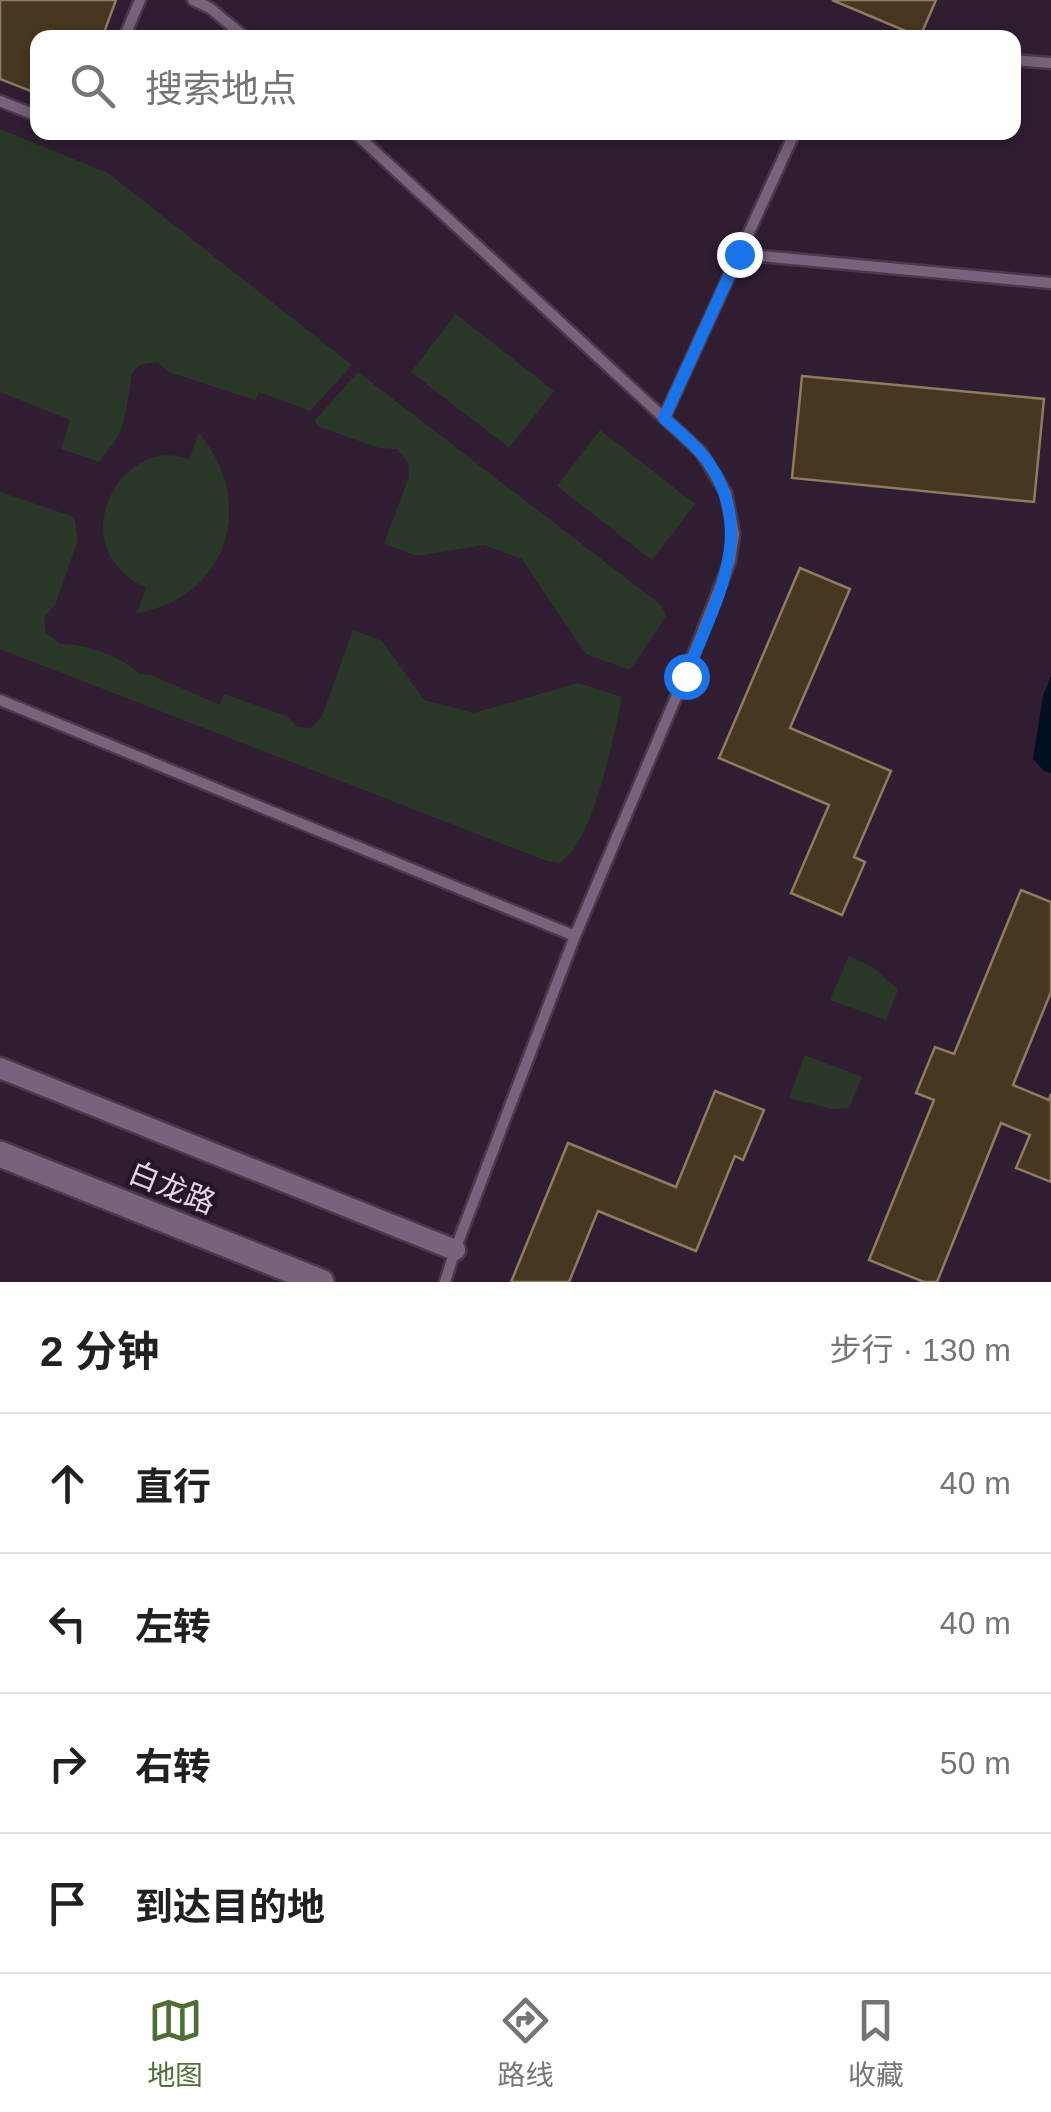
<!DOCTYPE html>
<html lang="zh">
<head>
<meta charset="utf-8">
<style>
  body { margin:0; font-family:Arial,"Noto Sans SC",sans-serif; background:#f6f6f6; color:#202124 }
  .stop { position:absolute; width:30px; height:30px; margin:-22px; border:8px solid #1a73e8; border-radius:50%; background:#fff }
  .stop.end { background:#1a73e8; border-color:#fff; box-shadow:0 2px 10px #0008 }
  .list { margin:0; padding:0; list-style:none }
  h2 { display:flex; justify-content:space-between; align-items:center; height:130px; margin:0; padding:0 40px; font-size:42px }
  h2 small { font-size:32px; font-weight:400; color:#757577 }
  .list li { display:grid; grid-template-columns:65px 1fr auto; gap:30px; align-items:center; box-sizing:border-box; height:140px; padding:0 40px; border-top:2px solid #e0e0e0 }
  .list b { display:block; font-size:38px; white-space:nowrap }
  .list em { font-size:32px; font-style:normal; color:#757577 }
  .icon { flex:none; width:55px; height:55px; fill:none; stroke:currentColor; stroke-width:2; stroke-linecap:round; stroke-linejoin:round }
  .map { position:relative; flex:none; width:1051px; height:1282px; overflow:hidden }
  .search { position:absolute; background:#fff; box-shadow:0 5px 25px #0003; left:30px; right:30px; top:30px; height:110px; display:flex; align-items:center; gap:25px; box-sizing:border-box; padding:0 35px; border-radius:20px; color:#757577; font-size:38px }
  .sheet { height:690px; background:#fff }
  nav { display:flex; justify-content:space-around; align-items:center; box-sizing:border-box; height:140px; border-top:2px solid #e0e0e0; background:#fff; font-size:28px; color:#757577 }
  nav a { display:grid; justify-items:center; gap:5px }
  nav .on { color:#4d6f36 }
  .map>svg:first-child { display:block }
  .green { fill:#2a3927 }
  .water { fill:#031022 }
  .building { fill:#483720; stroke:#8f7b60; stroke-width:2.5 }
  .lines { fill:none; stroke-linecap:round; stroke-linejoin:round }
  .service-casing { stroke:#49394b; stroke-width:15 }
  .minor-casing { stroke:#49394b; stroke-width:25 }
  .tertiary-casing { stroke:#49394b; stroke-width:30 }
  .service { stroke:#79627b; stroke-width:10 }
  .minor { stroke:#79627b; stroke-width:20 }
  .tertiary { stroke:#79627b; stroke-width:25 }
  .route { stroke:#1a73e8; stroke-width:12 }
  .labels { text-anchor:middle; stroke-width:9; stroke-linejoin:round; paint-order:stroke }
  .street-label { font-size:30px; fill:#e4d7e5; stroke:#261428 }
</style>
</head>
<body>
<div class="map">
<svg width="1051" height="1282" viewBox="0 0 1051 1282">
  <rect width="100%" height="100%" fill="#301d32"/>
  <g class="green">
    <path d="M0 129 108 173 352 365 310 411 259 392 255 400 169 372 157 362 140 365 132 373C128 394 127 424 114 443 108 451 104 452 100 462L61 449 70 420 0 392Z"/>
    <path d="M456 314 554 391 509 448 411 372Z"/>
    <path d="M358 372 661 605 666 616 630 670 586 654 522 559 484 545 418 556 384 544 409 477 408 462 397 449 379 448 317 426 315 420Z"/>
    <path d="M600 430 695 504 652 560 557 486Z"/>
    <path d="M199 433C257 502 229 597 137 613L146 588C56 544 126 431 189 460Z"/>
    <path d="M0 492 74 517 78 540 55 605 44 618 46 633 60 644C87 644 120 656 140 674L151 675 220 705 224 694 286 716 298 727 311 728 322 716 353 630 382 641 424 700 474 713 578 683 622 697C615 733 592 847 559 863L547 861 0 649Z"/>
    <path d="M849 956 874 968 898 990 886 1020 830 1000Z"/>
    <path d="M805 1055 862 1077 849 1108 832 1109 789 1098Z"/>
  </g>
  <path class="water" d="M1051 676V773L1044 771 1033 759 1043 696Z"/>
  <g class="building">
    <path d="M0 0H116L102 38H38V94L0 79Z"/>
    <path d="M832 0H936L920 37Z"/>
    <path d="M802 376 1044 399 1034 502 792 478Z"/>
    <path d="M800 568 850 589 790 728 891 771 854 857 865 862 842 915 791 893 829 805 719 758Z"/>
    <path d="M1021 890 1051 902V992L1013 1085 1049 1100 1051 1094V1182L1016 1168 1030 1135 1001 1123 937 1282H924L869 1260 934 1100 916 1093 935 1047 954 1054Z"/>
    <path d="M715 1091 764 1110 743 1160 735 1156 696 1251 598 1211 569 1282H511L568 1143 676 1187Z"/>
  </g>
  <g class="lines">
    <defs>
      <g id="service">
        <path d="M193 0 210 8 246 38"/>
        <path d="M124 38 140 0"/>
        <path d="M1014 60 1051 63"/>
        <path d="M0 101 38 116"/>
        <path d="M354 132 701 452 726 493 734 534 730 561 685 676 575 936 455 1250 445 1282"/>
        <path d="M739 254 1051 283"/>
        <path d="M664 418 795 132"/>
        <path d="M0 700 575 936"/>
      </g>
      <path id="minor" d="M0 1068 455 1250"/>
      <path id="tertiary" d="M0 1154 321 1282"/>
    </defs>
    <use href="#service" class="service-casing"/>
    <use href="#minor" class="minor-casing"/>
    <use href="#tertiary" class="tertiary-casing"/>
    <use href="#service" class="service"/>
    <use href="#minor" class="minor"/>
    <use href="#tertiary" class="tertiary"/>
  </g>
  <g class="lines">
    <path class="route" d="M686 676C713 605 759 533 708 462 696 445 679 432 664 418L739 254"/>
  </g>
  <g class="labels">
    <g class="street-label">
      <text transform="translate(172 1188) rotate(22)" y="10">白龙路</text>
    </g>
  </g>
</svg>
<div class="stop" style="left:686px;top:676px"></div>
<div class="stop end" style="left:739px;top:254px"></div>
<div class="search"><svg class="icon" aria-label="search" viewBox="0 0 24 24"><circle cx="10" cy="10" r="6"/><path d="M15 15l6 6"/></svg>搜索地点</div>
</div>
<section class="sheet">
<h2>2 分钟<small>步行 · 130 m</small></h2>
<ul class="list">
<li><svg class="icon" aria-label="ahead" viewBox="0 0 24 24"><path d="M12 20V5M6 11l6-6 6 6"/></svg><div><b>直行</b></div><em>40 m</em></li>
<li><svg class="icon" aria-label="left" viewBox="0 0 24 24"><path d="M17 20v-9H6M10 6l-5 5 5 5"/></svg><div><b>左转</b></div><em>40 m</em></li>
<li><svg class="icon" aria-label="right" viewBox="0 0 24 24"><path d="M7 20v-9h11M14 6l5 5-5 5"/></svg><div><b>右转</b></div><em>50 m</em></li>
<li><svg class="icon" aria-label="arrive" viewBox="0 0 24 24"><path d="M6 21V4h12l-3 4 3 4H6"/></svg><div><b>到达目的地</b></div></li>
</ul>
</section>
<nav>
<a class="on"><svg class="icon" aria-label="map" viewBox="0 0 24 24"><path d="M3 6l6-2 6 2 6-2v14l-6 2-6-2-6 2zM9 4v14M15 6v14"/></svg>地图</a>
<a><svg class="icon" aria-label="directions" viewBox="0 0 24 24"><path d="M12 3l9 9-9 9-9-9zM9 14v-3h6M13 9l2 2-2 2"/></svg>路线</a>
<a><svg class="icon" aria-label="saved" viewBox="0 0 24 24"><path d="M7 4h10v16l-5-4-5 4z"/></svg>收藏</a>
</nav>
</body>
</html>
